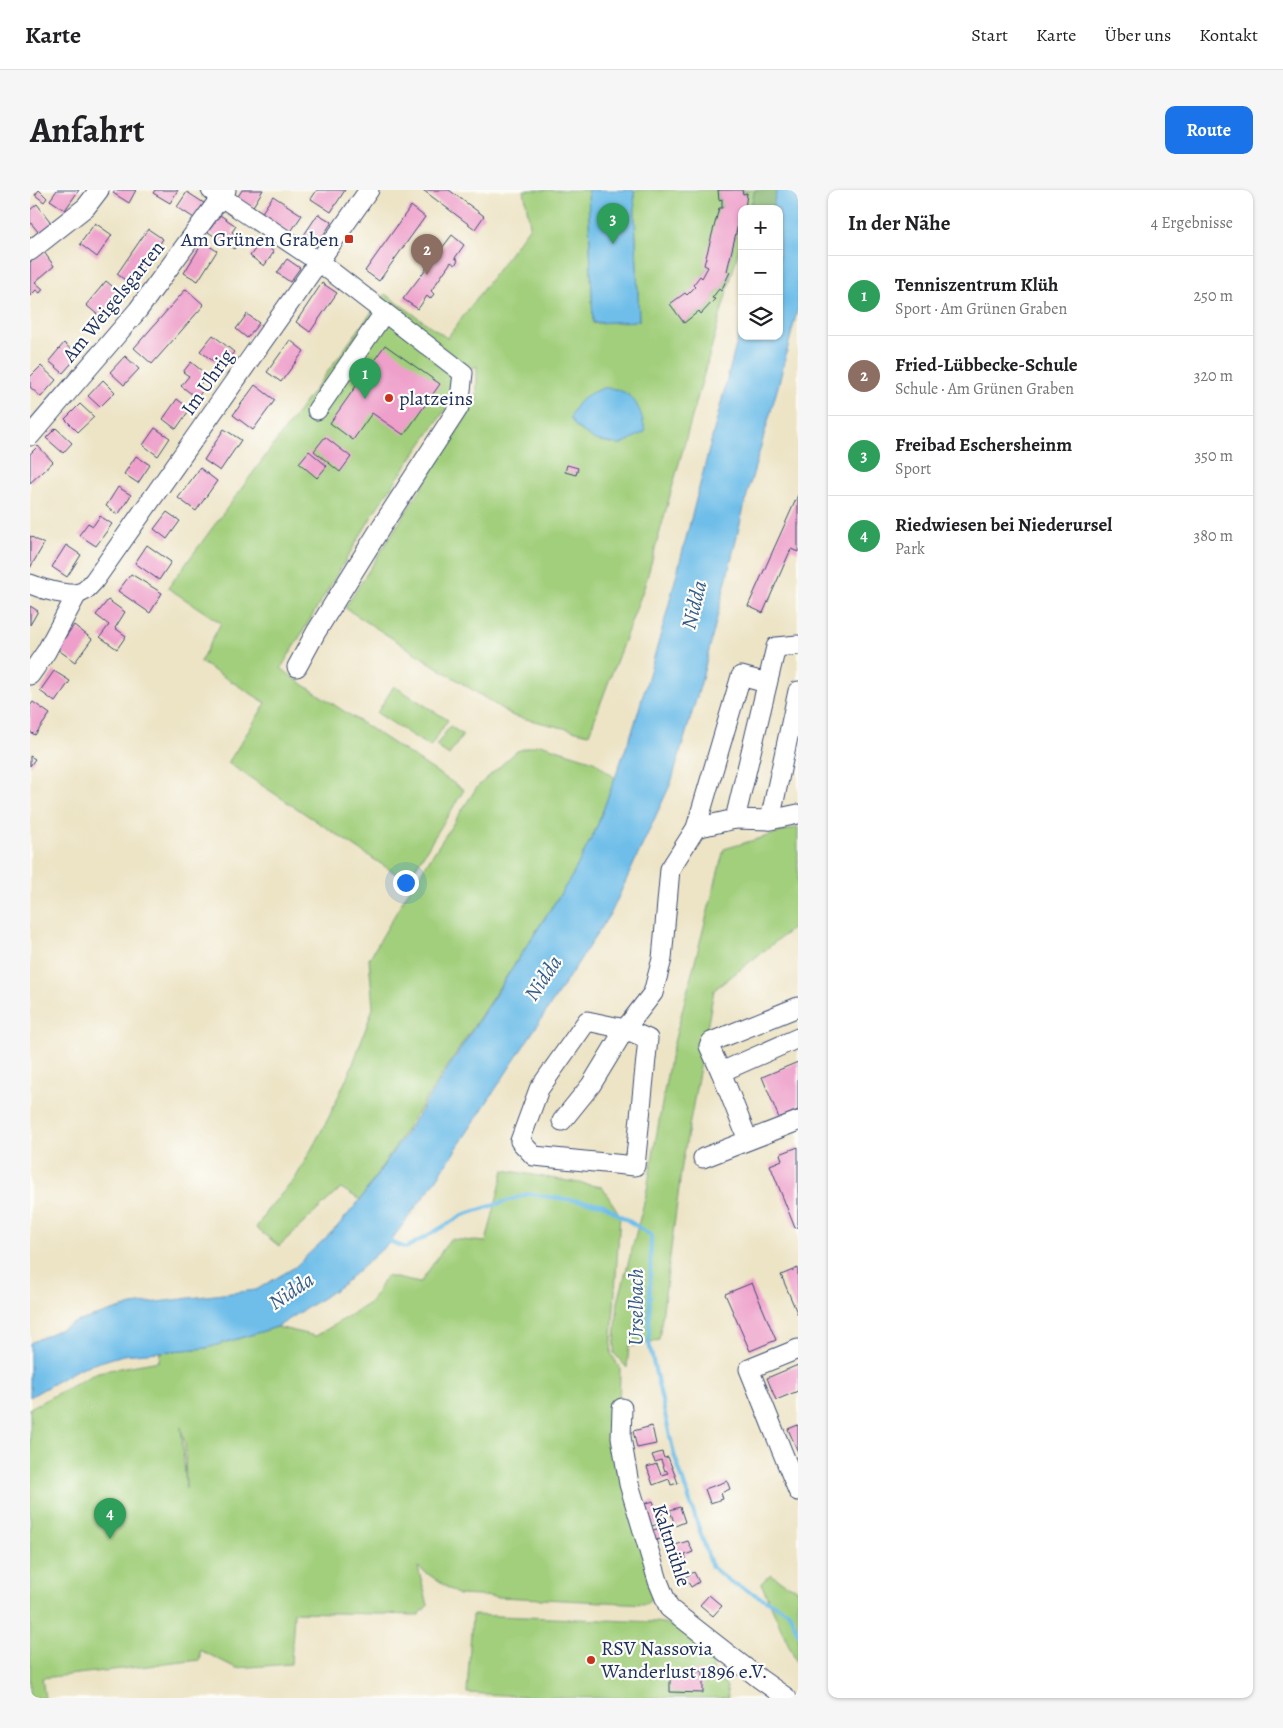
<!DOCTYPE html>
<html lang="de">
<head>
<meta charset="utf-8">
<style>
  body { margin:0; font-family:Alegreya,serif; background:#f6f6f6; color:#202124 }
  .controls { position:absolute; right:15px; top:15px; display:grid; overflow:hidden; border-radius:10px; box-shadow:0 1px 4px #0004 }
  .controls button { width:45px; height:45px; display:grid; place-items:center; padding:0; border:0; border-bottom:1px solid #e0e0e0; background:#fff; color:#202124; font:25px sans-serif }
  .you { position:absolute; left:375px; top:692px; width:18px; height:18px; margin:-12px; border:4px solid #fff; border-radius:50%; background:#1a73e8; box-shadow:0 0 0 8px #1a73e833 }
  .badge { display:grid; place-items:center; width:32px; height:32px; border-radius:50%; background:#1a73e8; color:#fff; font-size:16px; font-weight:700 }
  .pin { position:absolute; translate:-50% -41px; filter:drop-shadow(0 1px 2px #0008) }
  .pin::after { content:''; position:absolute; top:26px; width:18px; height:15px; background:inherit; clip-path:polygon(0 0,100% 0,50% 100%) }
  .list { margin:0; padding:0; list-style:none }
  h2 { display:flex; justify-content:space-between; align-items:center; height:65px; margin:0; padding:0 20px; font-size:21px }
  h2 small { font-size:16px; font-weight:400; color:#757577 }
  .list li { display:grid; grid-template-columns:32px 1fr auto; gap:15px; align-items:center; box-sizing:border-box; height:80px; padding:0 20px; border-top:1px solid #e0e0e0 }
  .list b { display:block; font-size:19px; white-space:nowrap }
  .list p { margin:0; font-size:16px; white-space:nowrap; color:#757577 }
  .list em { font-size:16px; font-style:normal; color:#757577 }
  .icon { flex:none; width:28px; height:28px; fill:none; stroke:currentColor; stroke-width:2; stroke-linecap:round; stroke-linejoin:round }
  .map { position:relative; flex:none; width:768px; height:1508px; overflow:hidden; border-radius:10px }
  header { display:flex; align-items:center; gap:30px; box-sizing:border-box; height:70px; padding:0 25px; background:#fff; border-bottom:1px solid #e0e0e0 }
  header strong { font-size:24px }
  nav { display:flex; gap:28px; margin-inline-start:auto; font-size:18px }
  .intro { display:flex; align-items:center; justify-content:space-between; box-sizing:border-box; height:120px; padding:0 30px }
  h1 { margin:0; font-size:35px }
  .button { padding:12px 22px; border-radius:10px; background:#1a73e8; color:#fff; font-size:18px; font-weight:700 }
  main { display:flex; gap:30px; padding:0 30px }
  aside { flex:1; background:#fff; border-radius:10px; box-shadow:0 1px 4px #0004 }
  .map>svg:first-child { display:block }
  .green { fill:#a2cf7c; stroke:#5e7f6d; fill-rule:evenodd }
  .forest { fill:#81b26c; stroke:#4e7065 }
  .water { fill:#6ebee9; stroke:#4476a4 }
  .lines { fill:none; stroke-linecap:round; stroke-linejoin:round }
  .stream { stroke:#6ebee9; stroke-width:4 }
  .building { fill:#ee9fca }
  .minor-casing { stroke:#3a4a6e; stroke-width:21 }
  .minor { stroke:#fff; stroke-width:19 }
  .poi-dot { fill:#c8321e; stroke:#fdfcf7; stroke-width:2 }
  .labels { text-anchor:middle; stroke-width:4.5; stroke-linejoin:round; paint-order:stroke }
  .poi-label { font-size:20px; fill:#1b2f5e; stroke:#fdfcf7; text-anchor:start }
  .street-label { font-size:20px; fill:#1b2f5e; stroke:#fdfcf7 }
  .water-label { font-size:21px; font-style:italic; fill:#345a88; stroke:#fdfcf7 }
</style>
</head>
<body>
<header>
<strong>Karte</strong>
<nav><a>Start</a><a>Karte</a><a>Über uns</a><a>Kontakt</a></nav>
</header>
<div class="intro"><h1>Anfahrt</h1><a class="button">Route</a></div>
<main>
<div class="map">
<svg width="768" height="1508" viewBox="0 0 768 1508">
  <rect width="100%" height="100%" fill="#fdfcf7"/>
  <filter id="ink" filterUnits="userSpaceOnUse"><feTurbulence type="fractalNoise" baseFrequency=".02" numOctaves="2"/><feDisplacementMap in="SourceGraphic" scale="10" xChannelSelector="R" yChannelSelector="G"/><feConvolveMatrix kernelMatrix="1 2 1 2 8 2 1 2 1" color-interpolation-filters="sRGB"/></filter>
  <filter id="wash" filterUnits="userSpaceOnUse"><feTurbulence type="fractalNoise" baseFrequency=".0096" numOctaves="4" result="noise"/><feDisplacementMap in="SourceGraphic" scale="20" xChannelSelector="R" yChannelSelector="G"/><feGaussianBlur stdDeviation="1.12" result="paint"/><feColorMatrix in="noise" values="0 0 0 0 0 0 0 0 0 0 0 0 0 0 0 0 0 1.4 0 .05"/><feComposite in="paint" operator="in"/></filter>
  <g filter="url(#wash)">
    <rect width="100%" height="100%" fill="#ede4c6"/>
    <g class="green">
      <path d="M494 0H558L563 133 609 131 604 0H688L689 10 692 9V18H689L678 77 672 88 670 87 663 95 665 97 657 105 655 103 641 114 654 133 669 121 671 124 684 110 682 108 689 99 691 101 700 82 697 81 710 26 712 27V48L615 395 559 544 483 526 315 418 447 210V176L427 184 420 213 348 316 251 478 265 489 434 600 377 691 198 573 236 513 170 472 191 433 138 398 355 104 417 148 500 36Z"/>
      <path d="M712 0H725L720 19H715L717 3 713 4Z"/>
      <path d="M364 496 418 530 400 557 347 523Z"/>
      <path d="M420 536 433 545 419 565 406 556Z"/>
      <path d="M510 554 564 571 585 588 566 639 542 686 330 1010 311 998 249 1056 226 1038 238 1019 265 989 299 927 323 874 343 818 339 769 377 704 447 597 487 561Z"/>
      <path d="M768 637V734L684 800 652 975 629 1150 599 1157 597 1178 584 1163 588 1112 616 1005 640 868 694 659Z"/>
      <path d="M474 980 572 997 590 1025 581 1163 590 1179 588 1262 626 1402 616 1414 428 1405 388 1377 398 1415 389 1425 264 1422 261 1474 206 1478 170 1460V1470L12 1488 15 1508H0V1218L68 1182 129 1171 130 1162 177 1158 247 1137 286 1146 341 1112 356 1086 390 1093 420 1049 456 1052ZM151 1237 155 1255 156 1299V1298Z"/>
      <path d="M741 1384 755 1394 768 1399V1476L731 1393Z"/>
      <path d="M442 1425 626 1432 654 1437 683 1460V1480L697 1497 698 1508H531L437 1503Z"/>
    </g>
    <path class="forest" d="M725 0H747L742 19H720Z"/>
    <g class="water">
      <path d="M558 0H604L609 131 563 133Z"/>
      <path d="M747 0H768V117L749 193 717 305 671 493 641 593 582 721 404 993 359 1053 311 1096 247 1137 177 1158 93 1165 50 1178 0 1207V1153L46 1132 102 1115 226 1100 265 1077 307 1037 330 1010 382 934 542 686 566 639 604 536 634 433 712 132V146H749V19H742Z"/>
      <path d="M574 198C601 197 612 217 615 242L590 255 565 250 546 237 540 228C546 211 557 203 574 198Z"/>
    </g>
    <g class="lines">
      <path class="stream" d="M356 1050 376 1058 433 1025 498 1004 572 1014 621 1045 619 1153 644 1264 682 1377 699 1391 759 1422 768 1443"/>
    </g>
    <g id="blocks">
      <g class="building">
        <path d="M9 0 17 8 14 12 5 5Z"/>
        <path d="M27 0H49L35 20 20 10Z"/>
        <path d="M85 0H106L99 13 83 3Z"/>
        <path d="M125 0H148L140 13 123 3Z"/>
        <path d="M212 0H233L222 18 207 8Z"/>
        <path d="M287 0H315L301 22 281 9Z"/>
        <path d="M393 0H419L454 26 445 39Z"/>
        <path d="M688 0H712L713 4 717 3 715 19H712V27L710 26 697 81 700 82 691 101 689 99 682 108 685 109 671 124 669 121 654 133 640 114 655 103 657 105 665 97 663 95 670 86 672 88 678 77 674 75 689 18H692V9L689 10Z"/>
        <path d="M157 2 174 13 164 28 147 17Z"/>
        <path d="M243 6 272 25 260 43 231 24Z"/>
        <path d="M7 14 22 34 9 43 0 32V20Z"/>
        <path d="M381 16 395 27 349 91 335 81Z"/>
        <path d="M288 24 302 32 284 59 270 51Z"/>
        <path d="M190 25 206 36 202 42 211 49 204 59 178 42Z"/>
        <path d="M65 33 82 45 67 67 50 54Z"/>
        <path d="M118 39 133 49 102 95 87 84Z"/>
        <path d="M422 45 434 55 425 68 428 70 425 75 421 72 401 101 404 104 400 109 397 106 388 119 373 109Z"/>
        <path d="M173 52 187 61 168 91 154 83Z"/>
        <path d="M230 52 244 62 234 76 220 66Z"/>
        <path d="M14 62 24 76 5 92 13 99 10 103 6 100 0 106V72Z"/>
        <path d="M257 69 270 78 260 92 247 83Z"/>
        <path d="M76 91 94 106 74 130 56 115Z"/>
        <path d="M292 93 307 103 280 142 266 132Z"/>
        <path d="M156 99 174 115 122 174 104 158Z"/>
        <path d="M217 124 229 133 217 148 206 139Z"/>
        <path d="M183 145 204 162 192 178 170 161Z"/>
        <path d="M260 150 274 161 251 192 237 182Z"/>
        <path d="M34 153 48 166 33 183 19 171Z"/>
        <path d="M355 155 410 194 374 245 342 223 323 250 300 233Z"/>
        <path d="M95 166 109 179 94 195 80 182Z"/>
        <path d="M161 172 177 185 169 196 173 200 167 208 151 196 159 186 153 182Z"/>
        <path d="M11 176 26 190 11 207 0 197V187Z"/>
        <path d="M73 190 85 202 70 217 58 206Z"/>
        <path d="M225 195 245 210 223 240 203 225Z"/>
        <path d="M147 209 160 219 146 239 133 229Z"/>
        <path d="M50 214 64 227 48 242 35 229Z"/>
        <path d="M26 238 42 253 33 263 16 248Z"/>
        <path d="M125 238 140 248 128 266 113 255Z"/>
        <path d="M194 239 211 250 190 281 174 270Z"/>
        <path d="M295 247 321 267 310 282 284 261Z"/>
        <path d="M8 256 23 272 0 293V264Z"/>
        <path d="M279 261 297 276 287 288 269 273Z"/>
        <path d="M106 266 120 275 108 293 94 284Z"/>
        <path d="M537 275 548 278 546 285 535 282Z"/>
        <path d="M170 278 187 291 166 321 148 308Z"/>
        <path d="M88 297 101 305 88 325 76 316Z"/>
        <path d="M768 305V362L761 359 733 423 718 416Z"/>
        <path d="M137 322 150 331 137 349 124 339Z"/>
        <path d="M70 326 82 334 66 356 49 345 58 333 63 336Z"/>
        <path d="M0 346 14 354 0 378Z"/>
        <path d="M36 355 51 365 37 387 22 377Z"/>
        <path d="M117 355 141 372 129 390 105 373Z"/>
        <path d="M101 384 132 403 120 423 88 401Z"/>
        <path d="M78 410 95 422 85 438 96 446 87 459 70 447 79 435 66 425Z"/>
        <path d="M0 416 8 421 0 435Z"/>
        <path d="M44 435 62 449 45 472 27 459Z"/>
        <path d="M24 481 40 491 25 512 10 501Z"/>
        <path d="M3 512 20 524 5 545 0 542V516Z"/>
        <path d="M0 566 5 569 0 576Z"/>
        <path d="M768 872V920L749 928 732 887Z"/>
        <path d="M768 957V1037L765 1038 740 975 752 970 750 964Z"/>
        <path d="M768 1078V1125L751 1085Z"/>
        <path d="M722 1093 746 1150 720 1161 695 1104Z"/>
        <path d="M768 1175V1201L746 1210 737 1188Z"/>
        <path d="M768 1235V1262L758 1239Z"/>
        <path d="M622 1236 626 1254 607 1258 603 1241Z"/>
        <path d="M632 1262 634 1268 638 1267 648 1293 641 1295 639 1289 623 1295 617 1277 627 1274 631 1285 638 1283 636 1280 635 1281 631 1270 625 1272 622 1265Z"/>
        <path d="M697 1291 700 1299 691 1303 693 1309 680 1313 675 1299Z"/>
        <path d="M623 1311 628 1325 632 1323 634 1332 622 1336 615 1314Z"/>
        <path d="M650 1317 655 1332 645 1336 640 1320Z"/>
        <path d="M635 1337 638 1347 626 1350 623 1340Z"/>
        <path d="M658 1351 663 1362 655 1365 656 1370 645 1374 639 1357Z"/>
        <path d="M664 1382 669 1392 661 1397 655 1387Z"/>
        <path d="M679 1405 692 1416 683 1426 670 1415Z"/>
        <path d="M640 1481H673V1503L640 1502Z"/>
      </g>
    </g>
  </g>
  <g filter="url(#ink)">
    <use href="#blocks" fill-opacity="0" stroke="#3a4a6e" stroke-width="1"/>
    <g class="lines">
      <defs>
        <g id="minor">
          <path d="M181 0 289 72 433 183 429 217 353 334 286 442 267 477"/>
          <path d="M0 61 56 17 69 0"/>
          <path d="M287 220 354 123"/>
          <path d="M0 246 108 120 196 0"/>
          <path d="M0 394C12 399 40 408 52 402 57 400 60 395 64 391L339 0"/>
          <path d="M0 485 16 462 47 404"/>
          <path d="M705 629 740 630 768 624"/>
          <path d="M740 630 768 501"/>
          <path d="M666 638 711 486 737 493"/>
          <path d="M557 831 595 839 618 849 605 976 504 966 490 951 509 899Z"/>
          <path d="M691 882 768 848"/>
          <path d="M532 931 561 895 595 839 623 803 632 769 640 679 666 638 705 629 746 457 768 455"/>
          <path d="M718 950 691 882 679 856 681 852 768 817"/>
          <path d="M673 968 768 931"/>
          <path d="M768 1159 719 1179 768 1301"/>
          <path d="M592 1218 591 1247 599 1294 628 1391 639 1418 730 1489 757 1508"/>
        </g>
      </defs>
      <use href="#minor" class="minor-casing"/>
      <use href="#minor" class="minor"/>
    </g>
  </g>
  <g class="poi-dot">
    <rect x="314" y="44" width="10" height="10" rx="2.5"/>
    <circle cx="359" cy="208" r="5"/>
    <circle cx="561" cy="1470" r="5"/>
  </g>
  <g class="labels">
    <g class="poi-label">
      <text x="309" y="56" text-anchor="end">Am Grünen Graben</text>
      <text x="369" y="215">platzeins</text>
      <text x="571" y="1465">RSV Nassovia<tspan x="571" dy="23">Wanderlust 1896 e.V.</tspan></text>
    </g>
    <g class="street-label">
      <text transform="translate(83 111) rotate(-51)" y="7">Am Weigelsgarten</text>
      <text transform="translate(177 192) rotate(-55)" y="7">Im Uhrig</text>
      <text transform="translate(642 1355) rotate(72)" y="7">Kaltmühle</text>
    </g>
    <g class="water-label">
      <text transform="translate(664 415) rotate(-76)" y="7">Nidda</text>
      <text transform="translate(513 788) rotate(-56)" y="7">Nidda</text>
      <text transform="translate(261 1101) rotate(-34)" y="7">Nidda</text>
      <text transform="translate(606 1117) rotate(-90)" y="7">Urselbach</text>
    </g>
  </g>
</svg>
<div class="controls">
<button>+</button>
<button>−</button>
<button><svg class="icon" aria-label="layers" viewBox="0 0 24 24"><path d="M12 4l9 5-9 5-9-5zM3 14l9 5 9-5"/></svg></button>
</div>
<div class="you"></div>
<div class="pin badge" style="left:335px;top:209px;background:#2e9e5b">1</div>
<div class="pin badge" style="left:397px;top:85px;background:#8d6e63">2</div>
<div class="pin badge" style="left:583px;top:54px;background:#2e9e5b">3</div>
<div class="pin badge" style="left:80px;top:1349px;background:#2e9e5b">4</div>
</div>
<aside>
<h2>In der Nähe<small>4 Ergebnisse</small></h2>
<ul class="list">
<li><span class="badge" style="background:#2e9e5b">1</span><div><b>Tenniszentrum Klüh</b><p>Sport · Am Grünen Graben</p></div><em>250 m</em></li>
<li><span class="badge" style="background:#8d6e63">2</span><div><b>Fried-Lübbecke-Schule</b><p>Schule · Am Grünen Graben</p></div><em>320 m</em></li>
<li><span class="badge" style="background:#2e9e5b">3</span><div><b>Freibad Eschersheinm</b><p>Sport</p></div><em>350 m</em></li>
<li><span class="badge" style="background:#2e9e5b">4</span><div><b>Riedwiesen bei Niederursel</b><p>Park</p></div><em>380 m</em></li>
</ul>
</aside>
</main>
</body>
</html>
